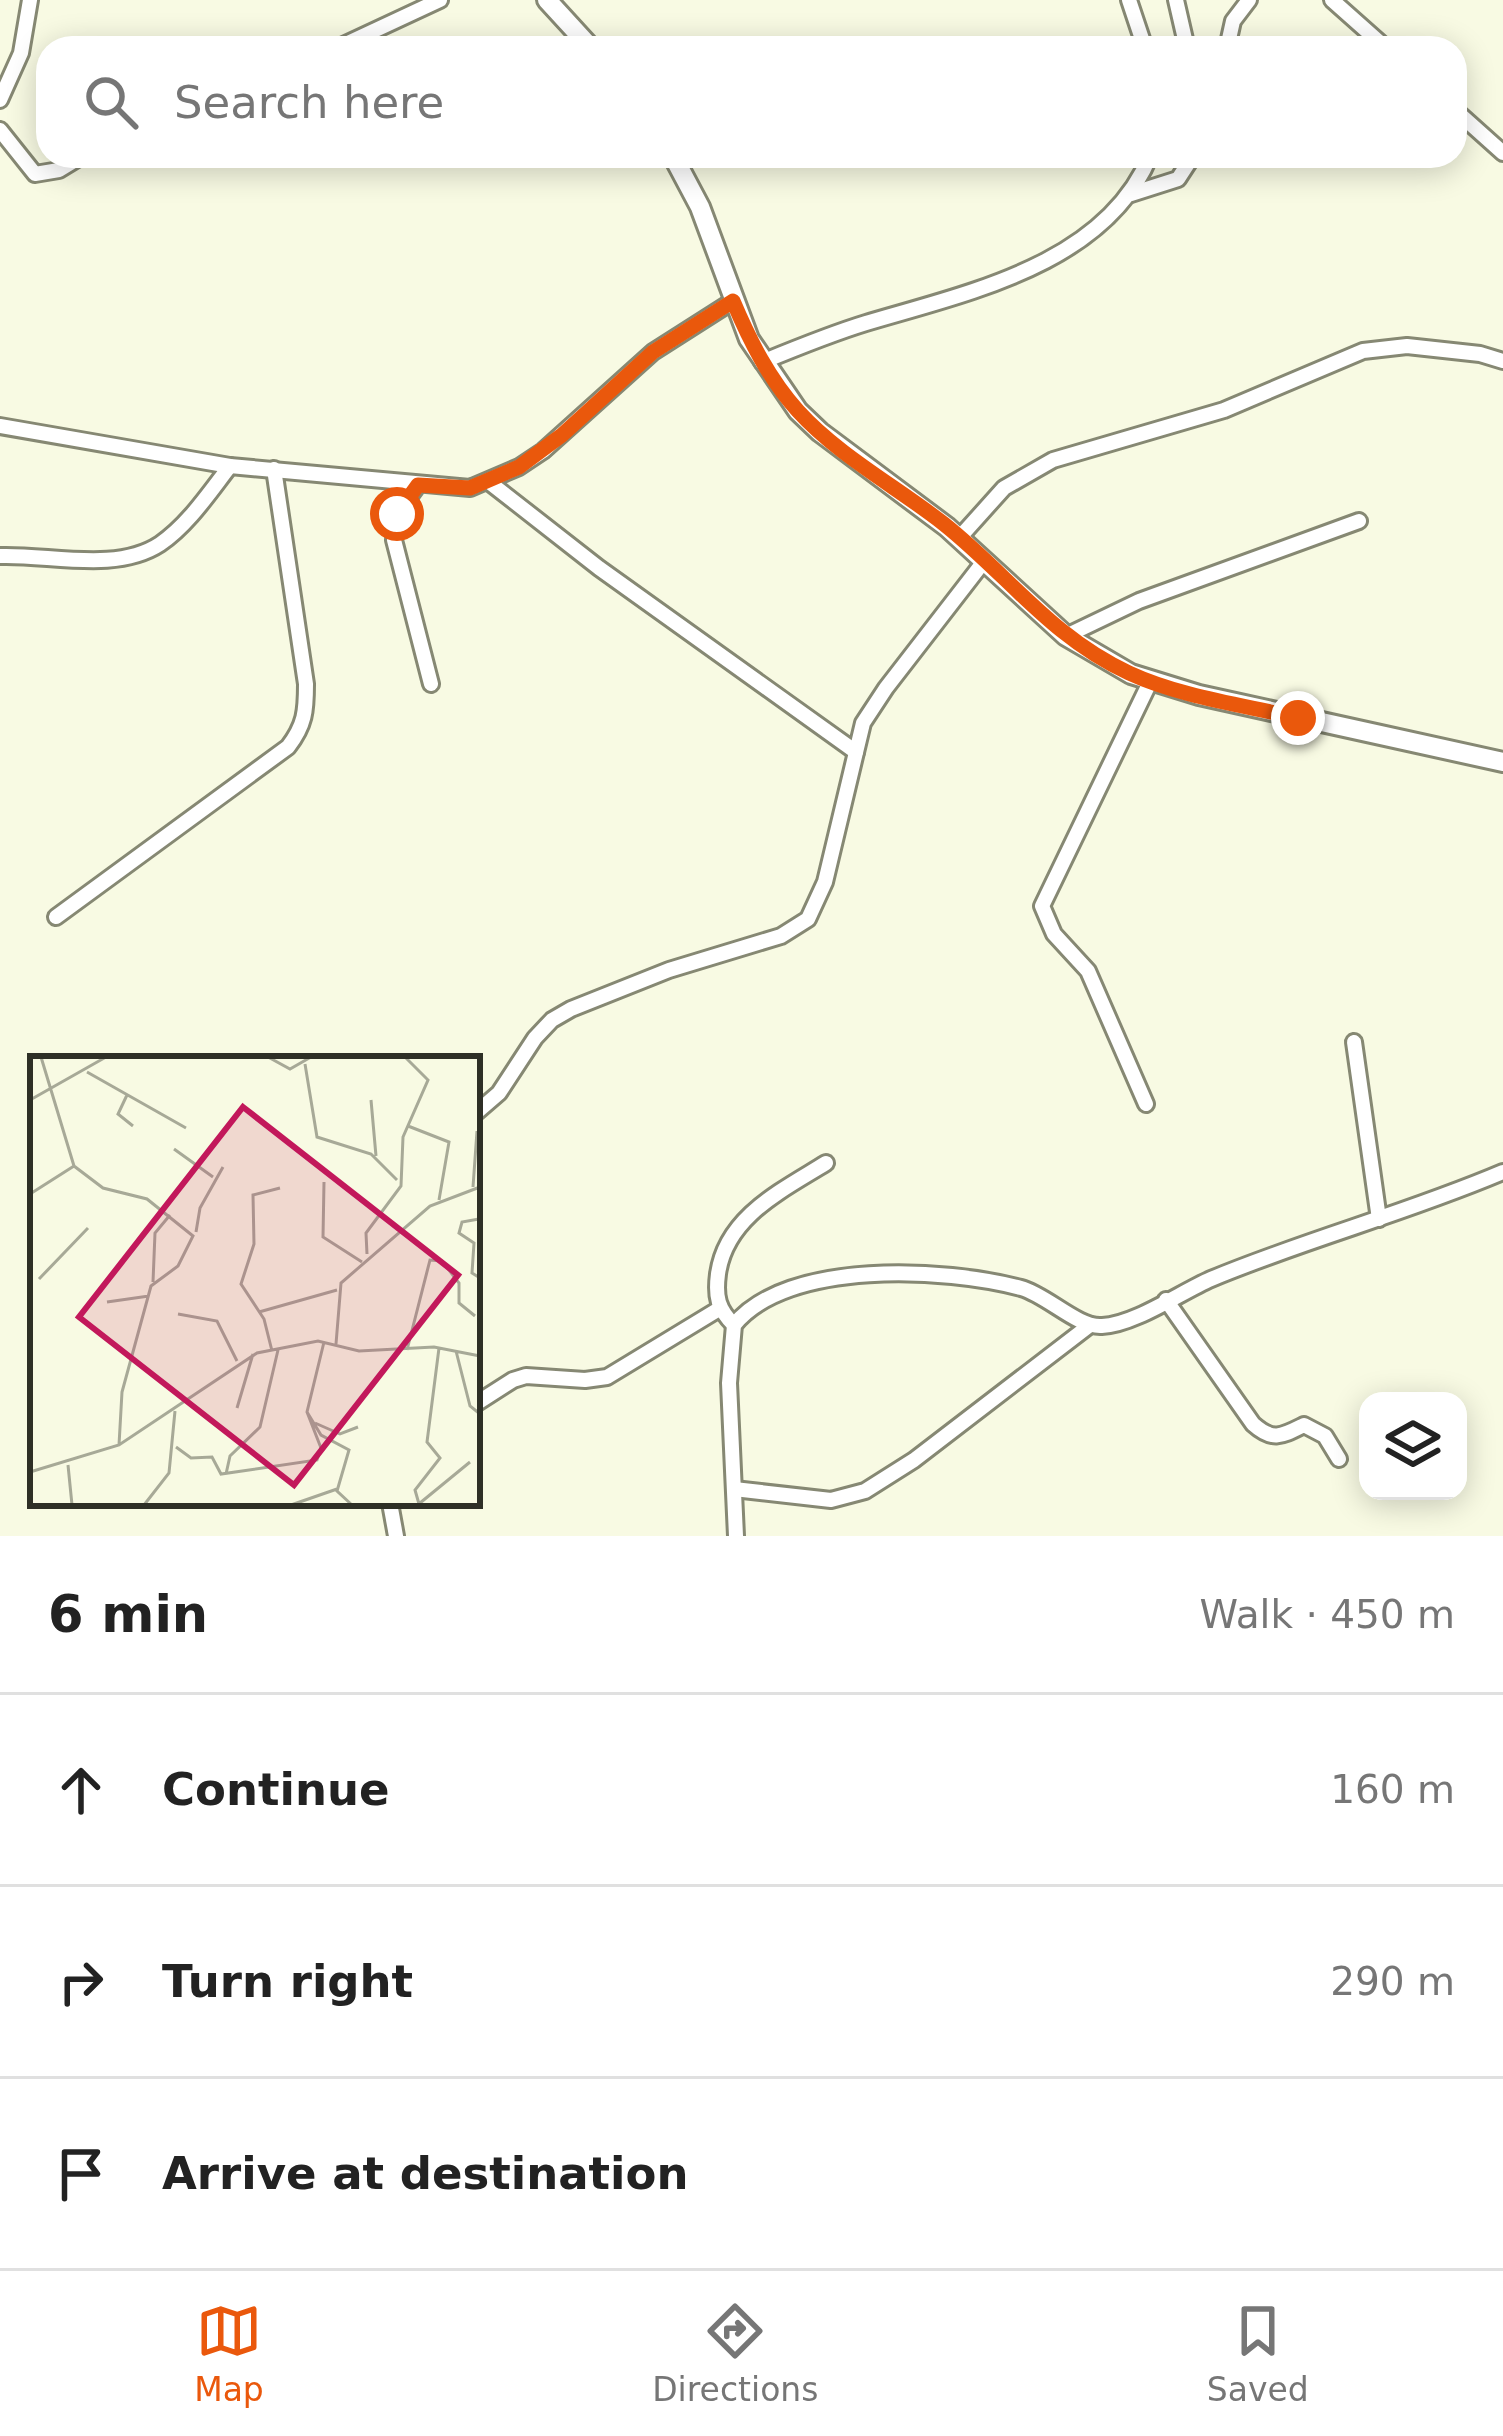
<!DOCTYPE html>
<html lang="en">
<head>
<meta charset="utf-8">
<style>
  body { margin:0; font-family:"DejaVu Sans",sans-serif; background:#f2f2f2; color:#222 }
  .controls { position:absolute; right:36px; bottom:36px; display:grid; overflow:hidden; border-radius:24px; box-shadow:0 6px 30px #0003 }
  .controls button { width:108px; height:108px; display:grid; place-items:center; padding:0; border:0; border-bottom:3px solid #e0e0e0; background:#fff; color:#222; font:60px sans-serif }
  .stop { position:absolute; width:36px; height:36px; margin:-27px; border:9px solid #ea580c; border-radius:50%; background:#fff }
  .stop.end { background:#ea580c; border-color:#fff; box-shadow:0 3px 12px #0008 }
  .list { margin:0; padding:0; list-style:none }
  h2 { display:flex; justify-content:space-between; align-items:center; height:156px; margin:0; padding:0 48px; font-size:51px }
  h2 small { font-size:39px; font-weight:400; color:#767676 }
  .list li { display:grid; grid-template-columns:78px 1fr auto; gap:36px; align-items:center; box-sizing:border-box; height:192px; padding:0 48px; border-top:3px solid #e0e0e0 }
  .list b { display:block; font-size:45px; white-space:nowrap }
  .list em { font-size:39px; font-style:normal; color:#767676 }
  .icon { flex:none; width:66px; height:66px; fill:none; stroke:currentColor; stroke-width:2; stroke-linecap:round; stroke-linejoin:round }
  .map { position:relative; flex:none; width:1503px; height:1536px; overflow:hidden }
  .search { position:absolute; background:#fff; box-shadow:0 6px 30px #0003; left:36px; right:36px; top:36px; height:132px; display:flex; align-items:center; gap:30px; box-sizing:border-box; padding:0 42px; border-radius:36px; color:#767676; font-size:45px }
  .sheet { height:732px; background:#fff }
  nav { display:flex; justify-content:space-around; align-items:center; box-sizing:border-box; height:168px; border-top:3px solid #e0e0e0; background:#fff; font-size:33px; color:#767676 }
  nav a { display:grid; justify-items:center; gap:6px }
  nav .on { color:#ea580c }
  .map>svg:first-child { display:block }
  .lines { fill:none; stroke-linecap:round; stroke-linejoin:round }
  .street-casing { stroke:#868873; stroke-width:20 }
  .secondary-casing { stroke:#868873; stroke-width:24 }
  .street { stroke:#fff; stroke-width:14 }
  .secondary { stroke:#fff; stroke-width:18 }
  .route { stroke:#ea580c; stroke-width:15 }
  .inset-road { fill:none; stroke:#a7a997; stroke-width:3 }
  .view { fill:#c2185b; fill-opacity:0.15; stroke:#c2185b; stroke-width:6 }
  .inset-edge { fill:none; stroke:#2e2f26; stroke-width:6 }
</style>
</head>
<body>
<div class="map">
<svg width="1503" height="1536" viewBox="0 0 1503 1536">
  <rect width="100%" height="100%" fill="#f8fae3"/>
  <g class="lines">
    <defs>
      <g id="street">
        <path d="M1129 0 1145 48"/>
        <path d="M1176 0 1187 48"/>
        <path d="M1332 0 1386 48"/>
        <path d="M337 48 440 0"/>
        <path d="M1227 48 1233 21 1249 0"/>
        <path d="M0 100 21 53 30 0"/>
        <path d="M1455 110 1503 153"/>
        <path d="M0 130 35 174 59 170 82 156"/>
        <path d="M1131 194 1178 179 1193 156"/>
        <path d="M762 362C796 348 830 334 866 323 966 293 1105 265 1150 156"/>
        <path d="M0 426 230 466 470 488 519 467 543 451 653 352 733 301"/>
        <path d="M489 482 599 568 856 752"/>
        <path d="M418 485 397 514 394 540 431 684"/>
        <path d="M960 537 1004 488 1053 460 1224 410 1363 351 1407 346 1480 354 1503 361"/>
        <path d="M0 556C49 554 116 573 160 544 188 525 209 493 230 466"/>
        <path d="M1066 636 1139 601 1359 521"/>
        <path d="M56 917 288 747C305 725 306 711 306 684L274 469"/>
        <path d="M1354 1042 1379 1219"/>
        <path d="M1146 1104 1088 971 1054 934 1042 906 1151 680"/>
        <path d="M477 1112 499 1093 535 1038 552 1020 571 1009 669 970 781 936 808 919 825 882 863 723 886 688 985 560"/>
        <path d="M1166 1300 1253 1424C1273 1442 1282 1436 1304 1425L1325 1436 1339 1459"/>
        <path d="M734 1325C718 1309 715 1297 718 1274 726 1217 781 1191 826 1163"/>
        <path d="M477 1403 513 1380 526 1376 585 1380 607 1377 719 1309"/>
        <path d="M734 1489 831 1500 865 1491 914 1460 1090 1325"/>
        <path d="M390 1503 396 1536"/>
        <path d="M736 1536 729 1383 734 1325C787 1259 946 1268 1021 1288 1047 1295 1078 1328 1102 1326 1134 1325 1181 1292 1211 1279 1307 1239 1407 1213 1503 1172"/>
      </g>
      <g id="secondary">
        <path d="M547 0 591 48"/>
        <path d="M673 156 700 207 749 339 798 411 820 432 947 527 1066 636 1131 674 1199 695 1503 762"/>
      </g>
    </defs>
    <use href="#street" class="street-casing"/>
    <use href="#secondary" class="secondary-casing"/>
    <use href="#street" class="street"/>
    <use href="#secondary" class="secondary"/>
  </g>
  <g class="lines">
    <path class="route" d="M397 514 418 485 470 488 519 467 562 435 653 352 733 301C750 341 769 379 798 411 839 456 897 487 944 524 1008 575 1051 637 1129 673 1181 697 1243 705 1298 718"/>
  </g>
  <g transform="translate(30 1056)">
    <rect width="450" height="450" fill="#f8fae3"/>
    <path class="inset-road" d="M11 1 44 110 73 132 117 143 163 180 148 210 121 230 92 336 89 389M238 1 260 13 281 1M275 8 287 81 341 98 367 124M57 16 156 72M97 39 88 58 103 70M0 44 76 1M341 44 346 100M378 70 419 86 409 144M144 93 183 121M294 126 293 181 332 206M443 131 447 75M449 131V163L432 166 429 177 444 187 442 217 450 222M0 138 44 110M166 176 170 152 193 111M337 198 336 177 371 130 373 81 398 24 375 1M9 223 58 172M123 226 125 177 140 159M77 246 119 240M229 256 307 234M148 258 187 265 207 305M294 286 277 356 291 379 319 394 307 435 322 449M306 288 311 227 400 150 450 131M377 294 400 204 412 205 429 227V247L445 260M242 295 234 263 211 228 224 188 223 139 250 132M426 295 440 350 450 358M207 352 223 298M285 367 310 378 328 371M146 391 161 402 182 401 191 418 287 404 291 392 277 356M38 409 42 449M0 416 89 389 227 297 288 285 329 295 404 291 450 300M196 418 200 400 230 371 248 294M390 447 440 406M389 448 385 434 410 402 397 386 409 292M114 449 139 417 145 355M261 449 307 433"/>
    <path class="view" d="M213 51 428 219 264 429 49 261Z"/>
    <rect width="450" height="450" class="inset-edge"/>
  </g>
</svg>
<div class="controls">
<button><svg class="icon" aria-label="layers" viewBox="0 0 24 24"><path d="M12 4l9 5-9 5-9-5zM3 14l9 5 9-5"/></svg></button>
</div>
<div class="stop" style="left:397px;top:514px"></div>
<div class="stop end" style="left:1298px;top:718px"></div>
<div class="search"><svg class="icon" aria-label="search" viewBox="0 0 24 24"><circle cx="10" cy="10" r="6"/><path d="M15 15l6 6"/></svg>Search here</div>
</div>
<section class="sheet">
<h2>6 min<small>Walk · 450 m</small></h2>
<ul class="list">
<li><svg class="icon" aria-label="ahead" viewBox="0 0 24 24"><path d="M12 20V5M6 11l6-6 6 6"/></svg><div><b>Continue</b></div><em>160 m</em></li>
<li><svg class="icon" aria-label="right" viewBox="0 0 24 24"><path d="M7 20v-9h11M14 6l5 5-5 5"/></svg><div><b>Turn right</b></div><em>290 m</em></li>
<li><svg class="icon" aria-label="arrive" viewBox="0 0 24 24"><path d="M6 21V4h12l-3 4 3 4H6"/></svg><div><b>Arrive at destination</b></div></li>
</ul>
</section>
<nav>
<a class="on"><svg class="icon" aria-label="map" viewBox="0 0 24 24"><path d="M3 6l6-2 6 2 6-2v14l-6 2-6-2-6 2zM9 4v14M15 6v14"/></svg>Map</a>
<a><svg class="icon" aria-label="directions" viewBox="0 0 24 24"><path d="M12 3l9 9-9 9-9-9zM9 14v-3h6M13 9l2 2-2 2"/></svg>Directions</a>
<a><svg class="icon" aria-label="saved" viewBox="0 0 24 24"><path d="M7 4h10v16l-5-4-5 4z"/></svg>Saved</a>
</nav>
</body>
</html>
